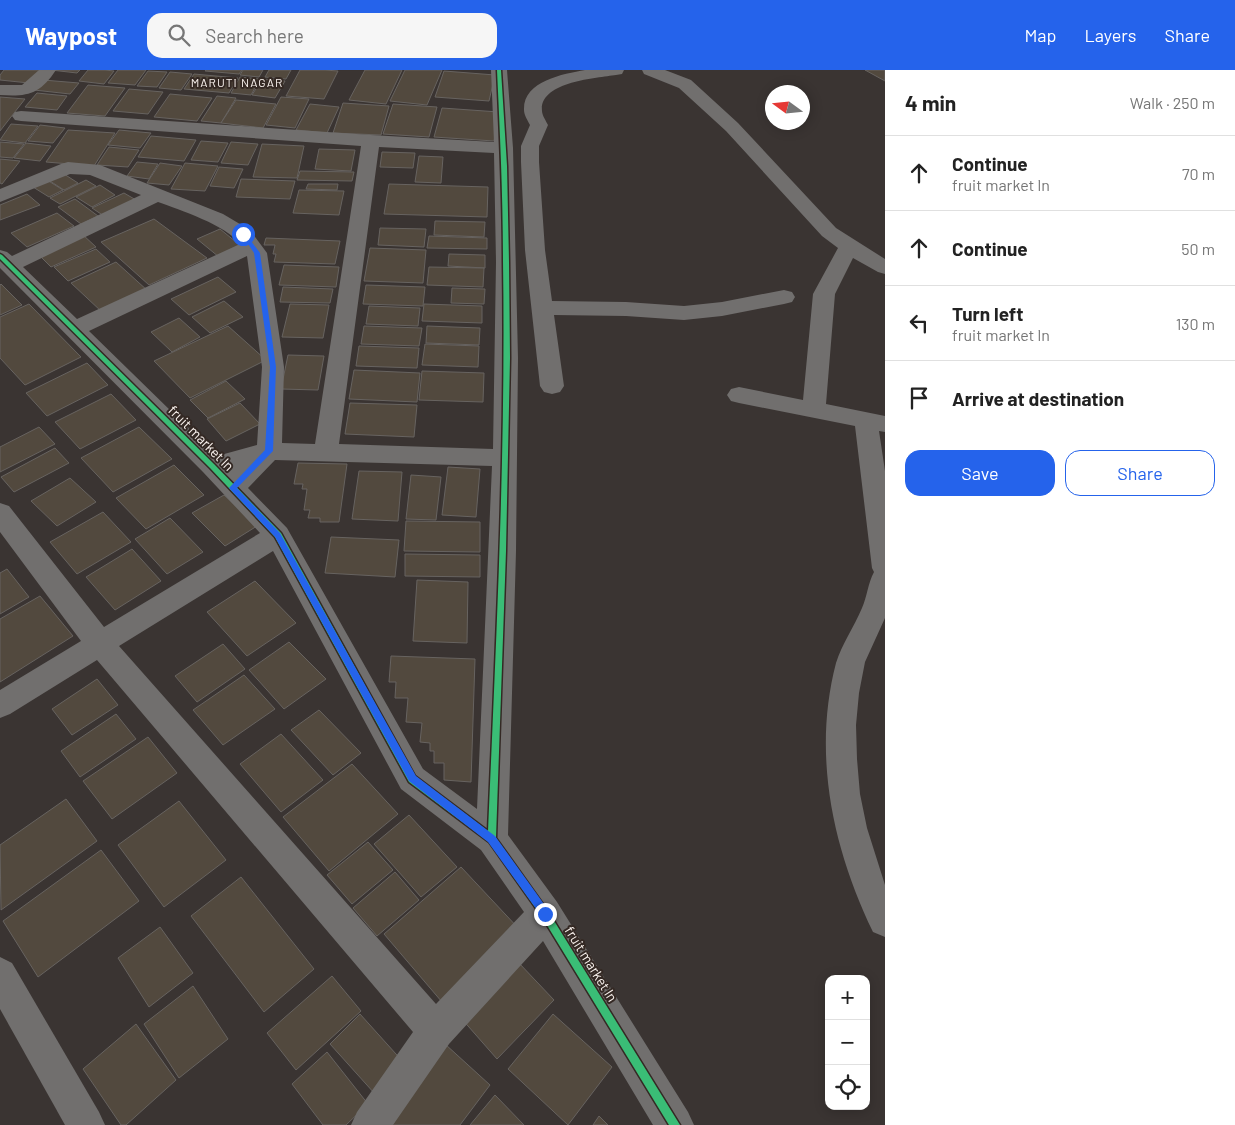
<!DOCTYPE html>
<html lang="en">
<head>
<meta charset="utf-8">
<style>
  body { margin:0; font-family:Barlow,sans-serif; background:#f6f6f6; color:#222 }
  .controls { position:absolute; right:15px; bottom:15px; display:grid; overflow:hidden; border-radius:10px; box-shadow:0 2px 12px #0003 }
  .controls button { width:45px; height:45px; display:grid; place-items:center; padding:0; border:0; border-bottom:1px solid #e0e0e0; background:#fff; color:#222; font:25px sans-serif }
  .compass { position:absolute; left:765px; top:15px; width:45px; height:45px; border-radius:50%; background:#fff; box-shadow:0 2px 12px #0003; rotate:285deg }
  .stop { position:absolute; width:15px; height:15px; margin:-11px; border:4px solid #2563eb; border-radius:50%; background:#fff }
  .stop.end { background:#2563eb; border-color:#fff; box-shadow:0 1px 5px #0008 }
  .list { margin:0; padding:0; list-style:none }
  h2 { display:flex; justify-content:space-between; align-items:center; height:65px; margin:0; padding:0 20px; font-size:21px }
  h2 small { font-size:16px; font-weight:400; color:#767676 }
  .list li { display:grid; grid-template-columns:32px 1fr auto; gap:15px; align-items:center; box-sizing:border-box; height:75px; padding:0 20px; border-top:1px solid #e0e0e0 }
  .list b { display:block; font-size:19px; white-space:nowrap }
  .list p { margin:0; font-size:16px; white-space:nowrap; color:#767676 }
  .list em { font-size:16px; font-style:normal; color:#767676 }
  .actions { display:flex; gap:10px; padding:15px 20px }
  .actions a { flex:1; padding:11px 0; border:1px solid #2563eb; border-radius:15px; text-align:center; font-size:18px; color:#2563eb }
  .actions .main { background:#2563eb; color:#fff }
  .icon { flex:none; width:28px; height:28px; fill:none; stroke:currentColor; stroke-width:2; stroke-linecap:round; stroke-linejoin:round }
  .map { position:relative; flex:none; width:885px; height:1055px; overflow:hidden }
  header { display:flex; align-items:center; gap:30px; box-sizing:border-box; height:70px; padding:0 25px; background:#2563eb; color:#fff }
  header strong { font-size:24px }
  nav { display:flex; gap:28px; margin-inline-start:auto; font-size:18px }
  .search { width:350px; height:45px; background:#f6f6f6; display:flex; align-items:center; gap:12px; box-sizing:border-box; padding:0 18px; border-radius:15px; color:#767676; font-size:19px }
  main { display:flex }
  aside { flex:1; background:#fff }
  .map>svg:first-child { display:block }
  .building { fill:#52493e; stroke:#676360 }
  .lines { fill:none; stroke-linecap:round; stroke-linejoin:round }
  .minor { fill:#716f6e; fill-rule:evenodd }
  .cycleway-casing { stroke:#342924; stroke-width:3 }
  .cycleway { fill:#3abd76; fill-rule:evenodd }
  .route { fill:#2563eb }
  .labels { text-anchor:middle; stroke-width:4; stroke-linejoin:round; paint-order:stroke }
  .far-neighbourhood-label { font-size:12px; letter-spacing:1px; fill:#f9f2ee; stroke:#342924 }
  .street-label { font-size:14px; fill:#f9f2ee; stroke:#342924 }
</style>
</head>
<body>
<header>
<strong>Waypost</strong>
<div class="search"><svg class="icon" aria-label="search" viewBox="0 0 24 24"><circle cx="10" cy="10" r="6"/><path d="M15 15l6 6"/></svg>Search here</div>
<nav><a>Map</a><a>Layers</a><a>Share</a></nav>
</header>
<main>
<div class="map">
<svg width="885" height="1055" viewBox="0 0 885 1055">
  <rect width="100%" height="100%" fill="#3a3432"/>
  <g class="building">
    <path d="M4 0H40L29 13 0 10V5Z"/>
    <path d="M51 0H80L77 3Z"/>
    <path d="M88 0H105L114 1 104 14 79 11Z"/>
    <path d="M118 0H146L135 15 108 13Z"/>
    <path d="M206 0H242L239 4 205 1Z"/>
    <path d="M243 0H263L259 7 240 5Z"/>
    <path d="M269 0H291L286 9 265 7Z"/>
    <path d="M300 0H325L338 1 324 29 286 26Z"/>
    <path d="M365 0H402L386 34 349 30Z"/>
    <path d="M405 0H442L427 35 390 31Z"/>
    <path d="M865 0H885V11Z"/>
    <path d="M148 1 167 2 157 17 137 16Z"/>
    <path d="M444 1 495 5 489 31 435 27Z"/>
    <path d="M170 2 192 4 181 20 159 18Z"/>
    <path d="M194 4 238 8 229 23 184 19Z"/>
    <path d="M240 7 260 9 251 25 231 23Z"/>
    <path d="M262 9 285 11 275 28 252 25Z"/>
    <path d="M43 10 79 13 70 24 34 20Z"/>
    <path d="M88 15 125 18 105 46 67 43Z"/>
    <path d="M129 19 163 22 148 44 113 41Z"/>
    <path d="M37 23 67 26 57 40 25 37Z"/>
    <path d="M170 24 212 28 197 51 154 47Z"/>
    <path d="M217 26 236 28 221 53 201 51Z"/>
    <path d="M0 27 25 29 0 61Z"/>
    <path d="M281 27 309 29 295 58 266 55Z"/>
    <path d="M236 30 276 34 263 58 221 53Z"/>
    <path d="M343 33 389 36 381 65 333 63Z"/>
    <path d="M310 34 339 37 327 63 296 60Z"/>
    <path d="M393 34 437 37 429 67 383 64Z"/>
    <path d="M442 38 499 42 494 71 434 67Z"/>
    <path d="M11 54 38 56 25 73 0 70Z"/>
    <path d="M40 55 65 58 53 73 28 71Z"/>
    <path d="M68 60 115 63 94 96 46 92Z"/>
    <path d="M119 60 151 63 140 78 108 75Z"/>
    <path d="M151 66 196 70 184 91 138 87Z"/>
    <path d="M201 71 228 73 218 92 191 90Z"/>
    <path d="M0 72 24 74 13 88 0 87Z"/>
    <path d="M231 72 258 74 248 95 221 93Z"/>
    <path d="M26 73 51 76 40 91 14 88Z"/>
    <path d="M262 74 304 76 297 108 253 107Z"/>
    <path d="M109 77 139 80 128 97 97 95Z"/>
    <path d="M319 79 355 80 351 101 315 99Z"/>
    <path d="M382 82 415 83 413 98 380 97Z"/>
    <path d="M419 86 443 87 441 113 415 112Z"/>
    <path d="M0 89 20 91 2 114 0 113Z"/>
    <path d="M137 92 158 94 149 109 127 106Z"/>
    <path d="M160 93 182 96 169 115 147 113Z"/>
    <path d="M185 93 218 96 205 121 171 119Z"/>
    <path d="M219 97 243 99 234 118 210 116Z"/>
    <path d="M300 101 354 102 352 111 297 110Z"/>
    <path d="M64 104 78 113 64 120 50 111Z"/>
    <path d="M241 109 295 111 290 129 236 127Z"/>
    <path d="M47 110 63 120 49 127 33 117Z"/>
    <path d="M86 110 96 116 60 134 50 128Z"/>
    <path d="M308 114H338L337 120 306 119Z"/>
    <path d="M389 114 488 117 487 147 384 144Z"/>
    <path d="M100 115 115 125 92 137 76 127Z"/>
    <path d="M299 120 344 121 339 145 293 143Z"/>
    <path d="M124 123 136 130 104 146 92 138Z"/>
    <path d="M27 124 40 135 0 150V135Z"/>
    <path d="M75 129 98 146 81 154 58 137Z"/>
    <path d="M57 143 74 156 27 177 11 163Z"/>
    <path d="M154 149 207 188 149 215 101 172Z"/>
    <path d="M435 151 485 152 484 167 434 165Z"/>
    <path d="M380 158 426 159 424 177 378 175Z"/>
    <path d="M220 159 241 176 219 187 197 169Z"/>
    <path d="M82 164 96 177 51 197 38 184Z"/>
    <path d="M429 166 487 168V179L427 178Z"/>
    <path d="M266 168 340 171 335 194 274 192 276 184H273L275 175H264Z"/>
    <path d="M370 178 426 180 423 213 364 211Z"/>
    <path d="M96 179 110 192 68 211 54 197Z"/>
    <path d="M449 184 485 185V198L448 196Z"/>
    <path d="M116 192 148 221 102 242 71 213Z"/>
    <path d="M284 195 339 197 336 217 279 215Z"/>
    <path d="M429 197 484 198 483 217 427 215Z"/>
    <path d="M218 207 236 222 189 245 171 229Z"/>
    <path d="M1 214 22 235 0 245V215Z"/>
    <path d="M366 215 425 217 423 236 363 234Z"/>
    <path d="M283 217 333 219 330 233 280 232Z"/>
    <path d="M452 218 485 219 484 234 451 233Z"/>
    <path d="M224 231 243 247 210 263 192 247Z"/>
    <path d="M29 234 81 287 25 315 0 288V247Z"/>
    <path d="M290 234 329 235 323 268 282 267Z"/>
    <path d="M424 234 482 236V253L422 251Z"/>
    <path d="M369 236 420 238 418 256 366 254Z"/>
    <path d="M179 248 200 267 172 282 151 262Z"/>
    <path d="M228 256 266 290 190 328 154 291Z"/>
    <path d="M364 256 422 258 419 276 361 274Z"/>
    <path d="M427 256 480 258 479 275 426 273Z"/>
    <path d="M425 274 479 276 478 297 422 295Z"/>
    <path d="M359 276 419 278 417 298 356 296Z"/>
    <path d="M288 285 324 286 318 320 281 319Z"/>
    <path d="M87 293 108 315 47 346 26 323Z"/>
    <path d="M354 300 420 303 417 332 349 329Z"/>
    <path d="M422 301 484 303 483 332 419 330Z"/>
    <path d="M226 311 245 329 208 348 190 330Z"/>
    <path d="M111 324 136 350 80 379 55 352Z"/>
    <path d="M240 333 260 354 226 371 207 349Z"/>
    <path d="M350 333 417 335 414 367 345 364Z"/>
    <path d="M39 357 55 374 0 402V377Z"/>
    <path d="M139 357 172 389 113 422 81 388Z"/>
    <path d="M55 378 69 393 14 422 1 407Z"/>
    <path d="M298 393 347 394 339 452H320V448H308L310 440H304L307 419H302L303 414H294Z"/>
    <path d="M174 395 204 425 146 459 116 428Z"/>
    <path d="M448 397 480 399 476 447 442 445Z"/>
    <path d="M359 401 402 402 398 451 352 449Z"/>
    <path d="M411 405 441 407 436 450 406 449Z"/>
    <path d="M70 408 96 432 57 456 31 431Z"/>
    <path d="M224 425 257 456 225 476 192 443Z"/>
    <path d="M103 442 131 472 77 504 50 472Z"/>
    <path d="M170 448 203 482 167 504 135 469Z"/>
    <path d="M406 451 480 452V482L404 481Z"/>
    <path d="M331 467 399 470 395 507 325 503Z"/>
    <path d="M132 479 161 511 115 540 86 507Z"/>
    <path d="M405 484 480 485V507L405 506Z"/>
    <path d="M7 499 29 527 0 544V503Z"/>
    <path d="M417 510 468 512 467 573 413 571Z"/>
    <path d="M255 511 296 553 247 586 207 542Z"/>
    <path d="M40 526 73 566 0 612V549Z"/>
    <path d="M289 572 326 609 284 639 249 600Z"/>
    <path d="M223 574 245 599 197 632 175 606Z"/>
    <path d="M391 586 475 589 471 712 444 710V693H434V681H430V673L420 672 422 653 406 652 408 628H395L396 612H389Z"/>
    <path d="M244 605 275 639 223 675 193 640Z"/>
    <path d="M97 609 118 635 72 665 52 639Z"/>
    <path d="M319 640 361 683 333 705 291 660Z"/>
    <path d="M116 644 136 669 80 707 61 681Z"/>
    <path d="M281 664 323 710 281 742 240 694Z"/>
    <path d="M148 667 177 703 112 749 83 711Z"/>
    <path d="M352 694 398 744 329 801 283 747Z"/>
    <path d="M66 729 97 771 1 840 0 775Z"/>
    <path d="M179 731 226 790 164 837 118 775Z"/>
    <path d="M409 745 457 797 421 827 374 774Z"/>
    <path d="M368 772 393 800 352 834 327 805Z"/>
    <path d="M101 780 139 831 38 907 3 851Z"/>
    <path d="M461 797 520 860 442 932 384 864Z"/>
    <path d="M395 802 419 830 377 866 353 838Z"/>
    <path d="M241 807 314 899 264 942 191 846Z"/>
    <path d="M160 857 193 903 149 937 118 888Z"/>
    <path d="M518 892 554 930 497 989 461 948Z"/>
    <path d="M332 906 361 941 296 1000 267 963Z"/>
    <path d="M193 916 228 969 179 1008 144 954Z"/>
    <path d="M360 944 405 994 375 1024 330 974Z"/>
    <path d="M553 944 612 997 568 1055 508 999Z"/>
    <path d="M136 954 176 1010 126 1055H121L83 999Z"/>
    <path d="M445 974 490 1015 460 1055H392Z"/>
    <path d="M327 982 368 1034 346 1055H323L292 1014Z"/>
    <path d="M495 1025 524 1055H470Z"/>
    <path d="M599 1046 608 1055H593Z"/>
  </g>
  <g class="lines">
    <g class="minor">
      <path d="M39 0H56C40 24 28 27 0 25V15H22Z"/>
      <path d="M491 0H507L513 78 518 288 516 481 508 765 557 832 688 1042 694 1055H653L543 871 449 974 393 1055H351L357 1042 413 962 97 590 10 644 0 648V620L81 571 0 462V433L9 436 104 557 260 463 203 402 0 198V180L7 182 12 186 141 125 90 105 70 104 0 132V119L61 94 68 92 100 95 223 144 250 160 267 183 284 297 282 373 315 374 361 76 21 51 15 50 12 46 15 42 21 41 371 65 494 72ZM379 77 494 83 496 192 493 379 339 374ZM158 132C180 140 226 155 240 174L77 249 23 197ZM247 186 262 297 257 375 217 386 89 261ZM275 390 492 396 477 739 423 699 287 458 248 418ZM273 481 401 719 481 780 524 842 436 934 119 576Z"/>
      <path d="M585 0H624L622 4 616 5C596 8 539 12 542 41 542 45 546 51 548 55L539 76V92L545 180 552 231 626 232 684 236 722 232 784 220 792 222 795 227 792 232 784 234 722 246 684 250 626 246 554 245 564 316 560 322 552 324 544 322 540 316 525 180 521 92V76L530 55C528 51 524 45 524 40 523 11 563 4 585 0Z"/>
      <path d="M642 0H665L691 10 738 53 836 158 885 189V204L878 202 853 188 835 224 826 334 885 346V362L879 361 885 401V548L865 592 859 623 856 655 857 689 860 724 867 758 885 815V867L873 862C833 779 812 685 836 593 842 574 854 557 862 538 867 527 868 513 874 502L872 498 855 356 739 333 731 331 727 325 731 319 739 317 803 330 813 224 838 178 822 166 726 61 679 18 644 4Z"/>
      <path d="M0 887 12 893 99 1042 105 1055H65L0 939Z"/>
    </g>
    <defs>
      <path id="cycleway" d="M497 0H501L507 96 509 192 510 288 506 481 496 768 548 841 680 1055H669L542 847 489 772 409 712 275 467 210 398 0 189V184L2 185 214 394 281 463 415 706 488 761C496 571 506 381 503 191 503 127 500 64 497 0Z"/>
    </defs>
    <use href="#cycleway" class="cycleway-casing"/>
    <use href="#cycleway" class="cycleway"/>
  </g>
  <path class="route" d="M241 163H245L260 183 276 297 273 381 237 418 280 463 416 706 495 766 549 841V847H542L488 772 409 711 275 467 229 418 265 380 270 297 254 183Z"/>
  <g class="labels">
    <g class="far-neighbourhood-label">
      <text x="237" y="17">MARUTI NAGAR</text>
    </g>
    <g class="street-label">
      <text transform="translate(201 368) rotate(45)" y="5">fruit market ln</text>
      <text transform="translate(591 894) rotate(58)" y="5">fruit market ln</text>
    </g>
  </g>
</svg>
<div class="controls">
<button>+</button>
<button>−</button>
<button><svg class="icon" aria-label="locate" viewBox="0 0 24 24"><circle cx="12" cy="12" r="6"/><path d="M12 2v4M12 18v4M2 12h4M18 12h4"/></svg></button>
</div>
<svg class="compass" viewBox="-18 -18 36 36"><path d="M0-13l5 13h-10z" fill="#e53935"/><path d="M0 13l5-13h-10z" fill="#767676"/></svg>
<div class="stop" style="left:243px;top:164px"></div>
<div class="stop end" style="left:545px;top:844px"></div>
</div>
<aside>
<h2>4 min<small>Walk · 250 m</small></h2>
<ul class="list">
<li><svg class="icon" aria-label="ahead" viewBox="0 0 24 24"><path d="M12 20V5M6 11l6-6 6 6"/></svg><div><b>Continue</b><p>fruit market ln</p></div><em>70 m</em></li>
<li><svg class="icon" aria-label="ahead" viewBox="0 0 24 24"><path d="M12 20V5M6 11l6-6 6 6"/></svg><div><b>Continue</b></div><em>50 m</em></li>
<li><svg class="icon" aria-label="left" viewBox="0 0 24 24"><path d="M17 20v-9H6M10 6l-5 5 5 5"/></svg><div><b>Turn left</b><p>fruit market ln</p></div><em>130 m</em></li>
<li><svg class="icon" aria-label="arrive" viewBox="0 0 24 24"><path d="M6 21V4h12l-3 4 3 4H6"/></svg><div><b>Arrive at destination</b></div></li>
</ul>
<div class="actions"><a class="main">Save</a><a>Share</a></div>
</aside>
</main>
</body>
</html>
